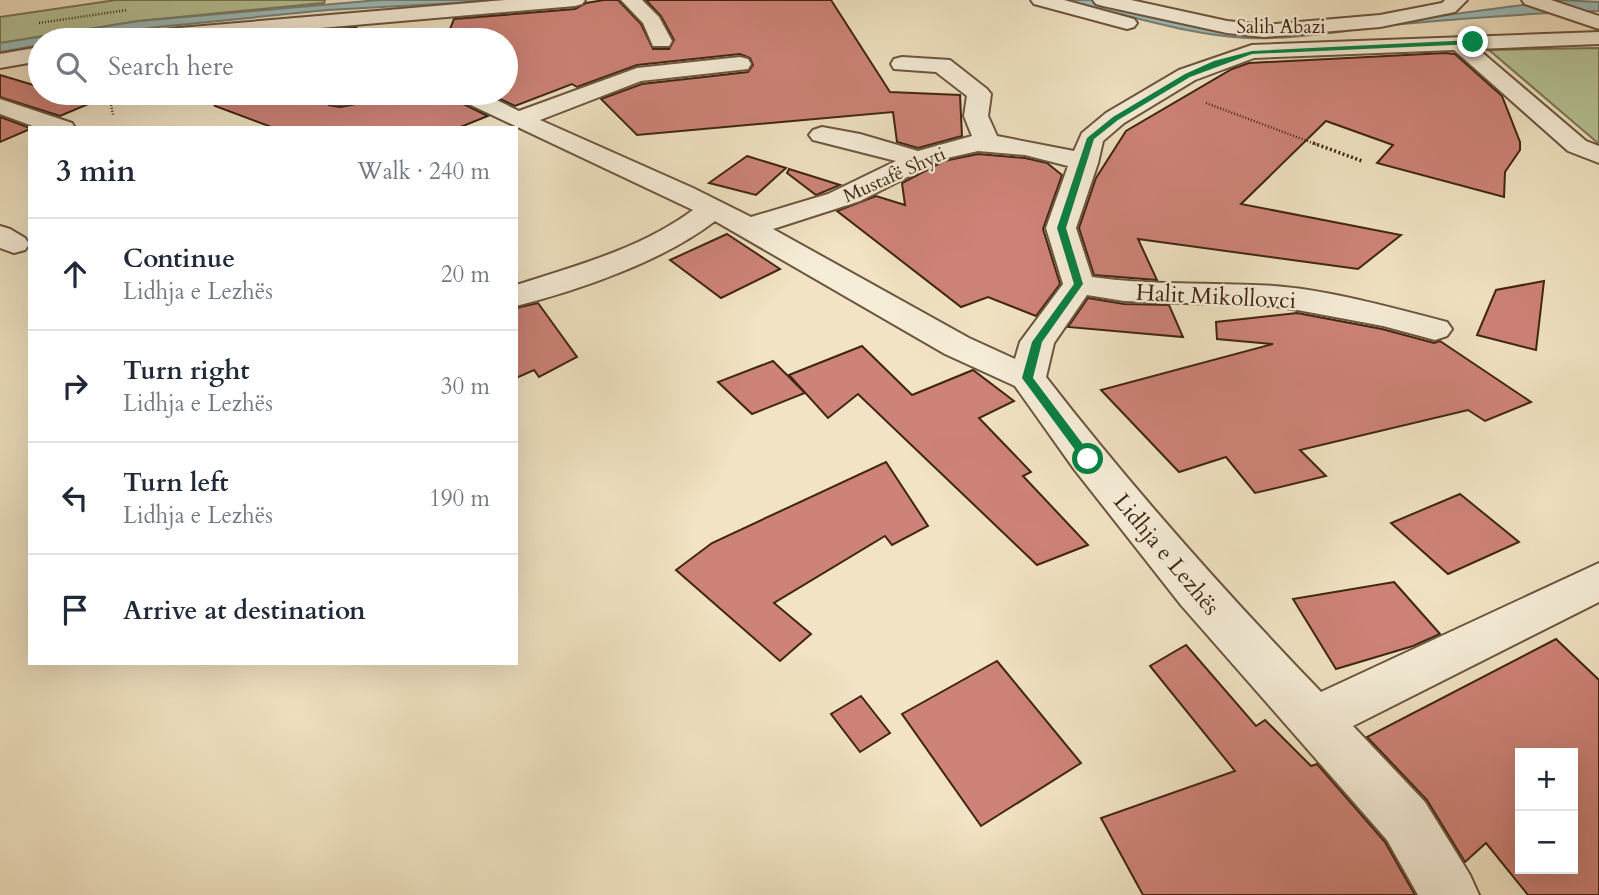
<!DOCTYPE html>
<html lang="en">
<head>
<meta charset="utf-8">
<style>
  body { margin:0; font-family:Cardo,serif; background:#f6f6f7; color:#1f2937 }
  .controls { position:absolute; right:21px; bottom:21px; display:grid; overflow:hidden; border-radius:0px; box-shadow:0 7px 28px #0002 }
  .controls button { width:63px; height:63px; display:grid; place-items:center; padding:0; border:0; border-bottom:2px solid #e0e1e3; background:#fff; color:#1f2937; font:35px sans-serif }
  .stop { position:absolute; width:21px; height:21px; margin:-16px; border:5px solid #0b8043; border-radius:50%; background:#fff }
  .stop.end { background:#0b8043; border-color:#fff; box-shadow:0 2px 7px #0008 }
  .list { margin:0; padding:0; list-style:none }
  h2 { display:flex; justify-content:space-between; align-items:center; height:91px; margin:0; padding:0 28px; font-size:30px }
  h2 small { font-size:23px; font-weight:400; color:#747a83 }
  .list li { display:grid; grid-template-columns:46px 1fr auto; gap:21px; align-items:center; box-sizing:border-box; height:112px; padding:0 28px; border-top:2px solid #e0e1e3 }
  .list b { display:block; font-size:26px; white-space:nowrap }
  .list p { margin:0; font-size:23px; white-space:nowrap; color:#747a83 }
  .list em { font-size:23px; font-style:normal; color:#747a83 }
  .icon { flex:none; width:38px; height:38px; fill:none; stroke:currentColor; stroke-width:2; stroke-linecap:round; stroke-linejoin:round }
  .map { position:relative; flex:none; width:1599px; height:895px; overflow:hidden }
  .search { position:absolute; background:#fff; box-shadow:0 7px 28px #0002; left:28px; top:28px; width:490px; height:77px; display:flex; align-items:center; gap:18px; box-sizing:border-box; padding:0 24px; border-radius:38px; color:#747a83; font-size:26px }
  .panel { position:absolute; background:#fff; box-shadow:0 7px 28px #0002; left:28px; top:126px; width:490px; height:539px; border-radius:0px }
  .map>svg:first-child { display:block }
  .green { fill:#b6c497; stroke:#7a7554; stroke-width:2 }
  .water { fill:#9dbdbb; stroke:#778177; stroke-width:2 }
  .building { fill:#ce8378; stroke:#3f2612; stroke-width:2; fill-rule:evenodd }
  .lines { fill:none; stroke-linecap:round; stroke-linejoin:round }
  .minor-casing { stroke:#6c553e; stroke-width:4 }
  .path-far1 { stroke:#3f2612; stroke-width:2.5; stroke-dasharray:1 2; stroke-linecap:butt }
  .path { stroke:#3f2612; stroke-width:3.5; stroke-dasharray:2 2.5; stroke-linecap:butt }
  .minor { fill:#f6edd8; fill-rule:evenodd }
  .route { fill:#0b8043 }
  .labels { text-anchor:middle; stroke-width:5; stroke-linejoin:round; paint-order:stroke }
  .far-street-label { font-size:19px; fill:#3f2612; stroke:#f6edd8 }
  .street-label { font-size:23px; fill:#3f2612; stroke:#f6edd8 }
</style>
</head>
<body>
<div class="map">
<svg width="1599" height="895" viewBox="0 0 1599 895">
  <rect width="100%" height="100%" fill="#f1e3c3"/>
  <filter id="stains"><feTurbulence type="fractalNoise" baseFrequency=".00286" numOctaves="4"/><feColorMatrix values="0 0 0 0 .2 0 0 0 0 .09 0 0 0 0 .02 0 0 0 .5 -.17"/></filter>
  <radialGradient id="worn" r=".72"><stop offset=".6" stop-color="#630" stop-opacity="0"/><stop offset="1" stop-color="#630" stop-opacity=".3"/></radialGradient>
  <g class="green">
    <path d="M116 0H325L324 3 139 21 0 43V17Z"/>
    <path d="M1599 48V144L1489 50Z"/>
  </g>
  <g class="water">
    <path d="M379 0H512L327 10 158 27 68 40H40V45L0 52V43L139 21Z"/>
    <path d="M1059 0H1095L1227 31 1319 32 1560 0 1599 2V11C1533 13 1467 18 1402 24 1350 29 1299 40 1247 38 1184 35 1121 12 1059 0Z"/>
  </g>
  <g class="building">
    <path d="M604 0H618L641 24 653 49H669L674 40 661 16 646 0H831L890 92 960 95 962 136 918 148 897 142 893 112 637 135 601 99 642 84 748 72 753 65 750 58 740 54 637 65 577 87 572 84 515 106 487 93H506V40H434L446 39 454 19 575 9 586 3Z"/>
    <path d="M356 27 364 40H274L323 30Z"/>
    <path d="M1445 53 1455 54 1502 96 1520 142V150L1505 172 1504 197 1377 163 1393 145 1326 121 1241 204 1401 235 1358 269 1138 239 1157 280 1094 275 1079 228 1096 178 1126 131 1232 69 1249 63Z"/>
    <path d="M0 75 40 87V93H59L91 103 60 116 0 97Z"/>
    <path d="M205 93H328L324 98 329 105 340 107 356 104 369 93H449L455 100 488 116 458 128H274L215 106Z"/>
    <path d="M0 117 30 128V129L0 142Z"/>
    <path d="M978 154 1025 158 1047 163 1062 175 1043 229 1060 284 1036 316 988 297 961 307 837 211 876 196 905 205 902 183 944 161Z"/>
    <path d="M747 156 786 168 756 195 709 183Z"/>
    <path d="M789 169 840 185 816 195 787 173Z"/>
    <path d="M727 234 780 269 721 298 670 260Z"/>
    <path d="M1544 281 1536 350 1477 335 1496 290Z"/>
    <path d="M1088 298 1124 304 1169 305 1183 337 1068 327Z"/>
    <path d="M538 303 577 357 539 377 534 370 516 378V308Z"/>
    <path d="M1297 313 1382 329 1434 343 1440 341 1531 402 1485 421 1468 410 1300 450 1326 476 1255 493 1226 457 1179 472 1101 390 1273 344 1217 339 1216 322Z"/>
    <path d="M862 346 912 395 973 370 1014 401 979 418 1031 472 1023 476 1088 545 1037 565 858 394 828 418 789 375Z"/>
    <path d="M773 361 805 393 752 414 718 382Z"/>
    <path d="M886 462 928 526 892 545 885 536 774 603 811 634 780 661 676 570 712 543Z"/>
    <path d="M1460 494 1519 542 1448 574 1391 523Z"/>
    <path d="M1394 582 1440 634 1413 646 1336 669 1293 599Z"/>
    <path d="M1556 639 1599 680V895H1528L1486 843 1465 862 1427 800 1367 737ZM1520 753H1573V869H1520Z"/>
    <path d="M1186 645 1256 726 1265 720 1311 766 1317 764 1385 842 1415 895H1143L1101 818 1235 771 1150 666Z"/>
    <path d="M997 661 1081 763 981 826 902 714Z"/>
    <path d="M861 696 890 733 860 752 831 714Z"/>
  </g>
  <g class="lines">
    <defs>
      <g id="minor">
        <path d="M505 0H585L582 4 575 6 180 40H126L129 35 179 28Z"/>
        <path d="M621 0H642L659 17 672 41 669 46H653L643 23Z"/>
        <path d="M1031 0H1064L1134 19 1137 23 1134 27 1127 29 1034 4Z"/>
        <path d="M1093 0H1131L1227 21 1264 25 1380 15 1442 3 1445 0H1467L1455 12 1380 27 1264 37 1227 33 1103 6 1096 4Z"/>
        <path d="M1522 0H1551L1599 16V29L1525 4Z"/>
        <path d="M1599 32V44L1478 49 1586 141 1599 146V163L1568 151 1454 50 1254 58 1195 80 1124 123 1103 141 1098 163 1076 228 1092 277C1152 286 1213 282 1274 286 1329 290 1393 308 1447 322L1452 329 1447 336 1435 340 1383 326 1276 306 1124 301 1087 295 1054 343 1046 377C1132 488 1224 591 1321 692L1599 563V602L1353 726 1425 802 1470 875 1479 895H1418L1387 840 1181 605 1074 469 1015 386 945 354 715 221C663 261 580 290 516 306V285C576 266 642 248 693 210L456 98 452 93H482L519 111 637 68 740 57 748 59 751 64 748 69 641 81 540 120 693 188 751 217 828 194 896 161 813 140 809 135 813 130 822 127 860 134 918 151 972 136 964 116 967 96 936 72 894 69 891 64 894 59 902 57 950 60 987 89 991 94 988 116 997 136 1074 151 1082 133 1106 113 1179 70 1252 45ZM978 151 1025 155 1068 166 1046 228 1063 284 1020 342 1015 359 969 338 773 229 860 201 943 159Z"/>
        <path d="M40 47V61L0 68V54Z"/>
        <path d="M331 93H366C359 103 342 106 331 103L327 98Z"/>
        <path d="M0 99 72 123 75 128H38L0 114Z"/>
        <path d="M0 226 10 229 25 238 29 244 25 250 14 253 0 248Z"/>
      </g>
    </defs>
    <use href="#minor" class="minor-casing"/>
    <g class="path-far1">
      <path d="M39 23 127 10"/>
      <path d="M109 93 113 115"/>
      <path d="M1206 103 1318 145"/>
    </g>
    <path class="path" d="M1313 143 1362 161"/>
    <use href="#minor" class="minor"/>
  </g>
  <path class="route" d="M1473 40 1475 44 1252 54 1190 77 1118 120 1094 139 1066 228 1083 284 1042 342 1033 378 1094 459 1088 463 1084 462 1022 378 1032 342 1074 284 1057 228 1087 138 1113 117 1185 74 1214 61 1252 51Z"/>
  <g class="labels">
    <g class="far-street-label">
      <text x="1281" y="33">Salih Abazi</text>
      <text transform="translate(894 174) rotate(-24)" y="7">Mustafë Shyti</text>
    </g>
    <g class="street-label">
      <text transform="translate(1216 296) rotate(3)" y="8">Halit Mikollovci</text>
      <text transform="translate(1167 554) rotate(50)" y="8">Lidhja e Lezhës</text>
    </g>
  </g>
  <rect width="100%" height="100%" filter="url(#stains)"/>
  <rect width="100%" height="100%" fill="url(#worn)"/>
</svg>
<div class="controls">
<button>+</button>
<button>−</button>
</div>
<div class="stop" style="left:1088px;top:459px"></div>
<div class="stop end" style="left:1473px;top:42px"></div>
<div class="search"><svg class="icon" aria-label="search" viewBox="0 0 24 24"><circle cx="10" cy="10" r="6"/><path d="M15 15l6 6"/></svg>Search here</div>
<section class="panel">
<h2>3 min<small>Walk · 240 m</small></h2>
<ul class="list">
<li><svg class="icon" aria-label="ahead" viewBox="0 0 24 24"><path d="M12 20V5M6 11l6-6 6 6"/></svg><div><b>Continue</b><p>Lidhja e Lezhës</p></div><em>20 m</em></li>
<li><svg class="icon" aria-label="right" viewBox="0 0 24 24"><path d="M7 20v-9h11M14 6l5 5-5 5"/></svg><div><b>Turn right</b><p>Lidhja e Lezhës</p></div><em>30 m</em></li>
<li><svg class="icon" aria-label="left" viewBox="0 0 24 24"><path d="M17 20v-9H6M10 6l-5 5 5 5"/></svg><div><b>Turn left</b><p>Lidhja e Lezhës</p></div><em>190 m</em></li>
<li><svg class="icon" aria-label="arrive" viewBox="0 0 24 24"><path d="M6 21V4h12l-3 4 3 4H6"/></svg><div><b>Arrive at destination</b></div></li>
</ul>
</section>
</div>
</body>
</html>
